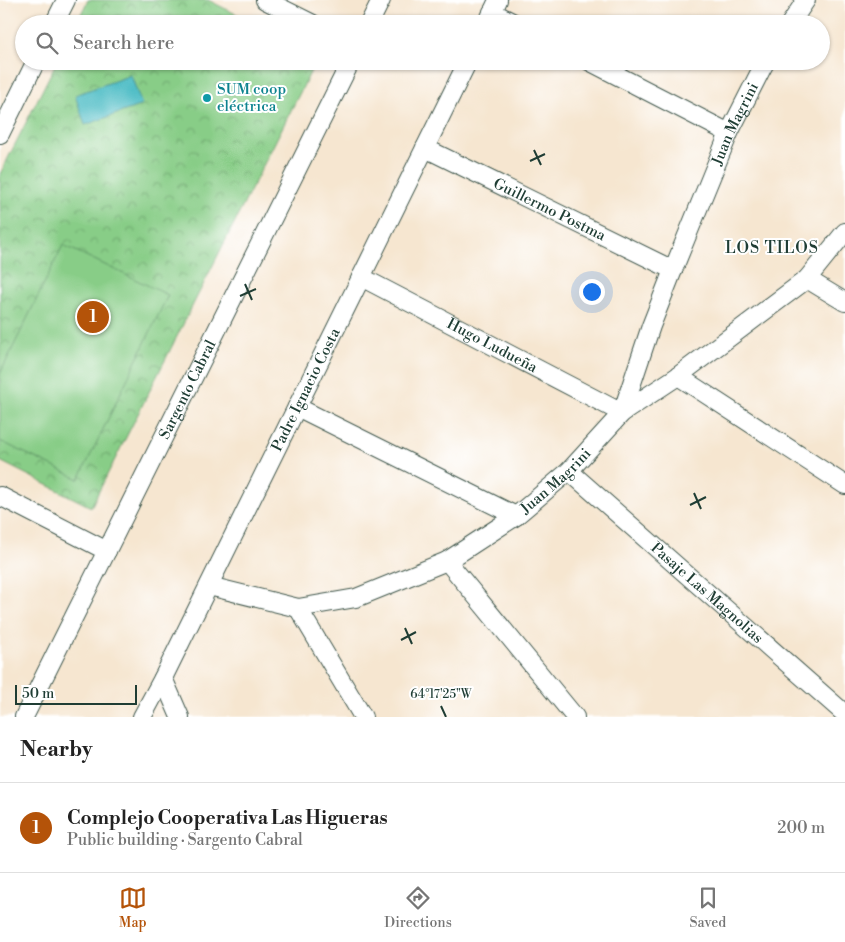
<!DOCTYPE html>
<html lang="en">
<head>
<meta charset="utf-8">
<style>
  body { margin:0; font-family:"Libre Bodoni",serif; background:#f6f6f6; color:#222 }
  .scale { position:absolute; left:15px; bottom:12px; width:122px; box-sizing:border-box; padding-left:5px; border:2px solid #1f3d34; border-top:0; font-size:14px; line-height:18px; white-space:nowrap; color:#1f3d34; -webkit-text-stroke:4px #fff; paint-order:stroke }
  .you { position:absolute; left:591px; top:291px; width:18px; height:18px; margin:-12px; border:4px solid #fff; border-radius:50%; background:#1a73e8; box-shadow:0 0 0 8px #1a73e833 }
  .badge { display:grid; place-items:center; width:32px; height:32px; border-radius:50%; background:#b45309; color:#fff; font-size:16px; font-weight:700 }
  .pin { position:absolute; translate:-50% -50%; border:2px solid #fff; box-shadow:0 1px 5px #0006 }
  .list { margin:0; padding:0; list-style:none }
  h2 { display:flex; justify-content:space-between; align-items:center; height:65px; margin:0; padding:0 20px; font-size:21px }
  h2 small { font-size:16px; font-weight:400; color:#767676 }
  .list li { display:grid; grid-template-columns:32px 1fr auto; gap:15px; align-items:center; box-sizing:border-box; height:90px; padding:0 20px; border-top:1px solid #e0e0e0 }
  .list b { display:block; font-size:19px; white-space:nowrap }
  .list p { margin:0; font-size:16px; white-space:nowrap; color:#767676 }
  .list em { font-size:16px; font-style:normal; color:#767676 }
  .icon { flex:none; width:28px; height:28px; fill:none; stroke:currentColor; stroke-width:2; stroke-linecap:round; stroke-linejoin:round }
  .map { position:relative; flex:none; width:845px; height:717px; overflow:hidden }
  .search { position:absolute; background:#fff; box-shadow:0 1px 4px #0004; left:15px; right:15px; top:15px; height:55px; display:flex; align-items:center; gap:12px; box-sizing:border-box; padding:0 18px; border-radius:28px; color:#767676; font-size:19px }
  .sheet { height:155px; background:#fff }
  nav { display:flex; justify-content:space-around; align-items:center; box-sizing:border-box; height:70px; border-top:1px solid #e0e0e0; background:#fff; font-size:14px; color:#767676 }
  nav a { display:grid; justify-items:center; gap:2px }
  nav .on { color:#b45309 }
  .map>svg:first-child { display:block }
  .park { fill:url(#park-crowns); stroke:#54855e }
  .pitch { fill:#88cd87; stroke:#54855e }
  .water { fill:#4fbdc6; stroke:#377d7d }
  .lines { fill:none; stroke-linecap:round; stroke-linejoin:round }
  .minor-casing { stroke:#3f564b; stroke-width:20 }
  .minor { stroke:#fff; stroke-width:18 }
  .ticks { fill:none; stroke:#1f3d34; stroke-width:2 }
  .culture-dot { fill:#0f9aa8; stroke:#fff; stroke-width:2 }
  .labels { text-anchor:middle; stroke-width:4; stroke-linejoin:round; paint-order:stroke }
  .culture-label { font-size:15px; fill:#0d838f; stroke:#fff; text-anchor:start }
  .street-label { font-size:15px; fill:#1f3d34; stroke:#fff }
  .neighbourhood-label { font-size:16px; letter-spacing:1px; fill:#1f3d34; stroke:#fff }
  .ticks-label { font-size:12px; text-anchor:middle; fill:#1f3d34; stroke:#fff; stroke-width:4; stroke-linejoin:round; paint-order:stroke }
</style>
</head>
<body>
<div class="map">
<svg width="845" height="717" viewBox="0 0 845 717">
  <defs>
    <pattern id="park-crowns" width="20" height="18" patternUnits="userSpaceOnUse" patternTransform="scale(1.25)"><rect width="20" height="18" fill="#88cd87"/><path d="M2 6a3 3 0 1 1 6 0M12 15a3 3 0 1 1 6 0" fill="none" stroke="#6fa86f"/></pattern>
  </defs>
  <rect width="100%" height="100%" fill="#fff"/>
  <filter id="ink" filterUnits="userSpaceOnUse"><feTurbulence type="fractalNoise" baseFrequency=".02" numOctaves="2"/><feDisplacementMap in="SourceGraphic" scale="10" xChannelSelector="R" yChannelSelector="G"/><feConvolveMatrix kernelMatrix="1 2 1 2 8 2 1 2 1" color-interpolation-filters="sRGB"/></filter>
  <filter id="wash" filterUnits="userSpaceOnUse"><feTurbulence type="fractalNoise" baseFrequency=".0096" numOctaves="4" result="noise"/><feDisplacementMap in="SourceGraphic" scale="20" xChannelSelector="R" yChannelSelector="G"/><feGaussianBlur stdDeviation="1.12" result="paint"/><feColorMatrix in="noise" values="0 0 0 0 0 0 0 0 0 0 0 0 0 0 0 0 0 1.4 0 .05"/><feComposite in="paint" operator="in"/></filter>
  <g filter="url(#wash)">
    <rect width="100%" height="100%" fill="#f6e6d0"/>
    <g class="park">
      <path d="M88 0H208L256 24H76Z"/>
      <path d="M57 61H316L91 507 0 461V174Z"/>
    </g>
    <path class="pitch" d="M63 245 168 295 79 479 0 441V374Z"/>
    <path class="water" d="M131 75 142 105 85 125 75 95Z"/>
  </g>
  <g filter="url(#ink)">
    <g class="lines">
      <defs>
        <g id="minor">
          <path d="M265 0 313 24"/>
          <path d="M492 12 516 24"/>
          <path d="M54 24 66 0"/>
          <path d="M369 24 381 0"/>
          <path d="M487 24 498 0"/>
          <path d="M790 24 806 0"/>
          <path d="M589 61 729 133"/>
          <path d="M0 134 36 61"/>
          <path id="s1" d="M425 148 673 270"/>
          <path id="s2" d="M361 277 622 413 651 326 673 270 729 133 761 70 766 61"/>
          <path d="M807 279 845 302"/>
          <path d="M678 376 845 485"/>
          <path d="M297 407 516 516"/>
          <path id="s3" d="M569 471 845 714"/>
          <path d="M0 496 107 551"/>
          <path d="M447 561 575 717"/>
          <path id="s4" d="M209 586 298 608 356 598 447 561 516 516 569 471 622 413 678 376 807 279 845 232"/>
          <path d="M298 608 363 717"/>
          <path d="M163 678 180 717"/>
          <path id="s5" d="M24 717 351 61"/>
          <path id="s6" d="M142 717 163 678 468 61"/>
        </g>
      </defs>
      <use href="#minor" class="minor-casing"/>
      <use href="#minor" class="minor"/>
    </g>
  </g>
  <path class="ticks" d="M534 150 541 165M530 161 545 154M245 284 252 300M240 296 256 289M694 493 701 509M690 505 706 497M405 628 412 644M401 640 416 632M441 706 446 717"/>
  <circle class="culture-dot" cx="207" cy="98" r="5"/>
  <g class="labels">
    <g class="culture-label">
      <text x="217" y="94">SUM coop<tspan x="217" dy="17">eléctrica</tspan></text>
    </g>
    <g class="street-label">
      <text dy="5" stroke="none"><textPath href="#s2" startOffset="605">Juan Magrini</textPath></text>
      <text dy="5" stroke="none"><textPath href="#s1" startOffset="139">Guillermo Postma</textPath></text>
      <text dy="5" stroke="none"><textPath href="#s2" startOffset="148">Hugo Ludueña</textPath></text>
      <text dy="5" stroke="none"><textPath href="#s5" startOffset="366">Sargento Cabral</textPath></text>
      <text dy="5" stroke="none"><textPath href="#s6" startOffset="366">Padre Ignacio Costa</textPath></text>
      <text dy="5" stroke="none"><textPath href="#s4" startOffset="384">Juan Magrini</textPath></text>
      <text dy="5" stroke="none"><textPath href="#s3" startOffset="184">Pasaje Las Magnolias</textPath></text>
    </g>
    <g class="neighbourhood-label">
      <text x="772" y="253">LOS TILOS</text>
    </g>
  </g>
  <g class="ticks-label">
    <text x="441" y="698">64°17'25"W</text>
  </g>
</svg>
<div class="scale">50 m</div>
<div class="you"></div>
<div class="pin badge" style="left:93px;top:317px">1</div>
<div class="search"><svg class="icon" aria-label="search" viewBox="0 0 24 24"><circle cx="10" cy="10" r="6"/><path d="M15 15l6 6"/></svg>Search here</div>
</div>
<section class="sheet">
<h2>Nearby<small></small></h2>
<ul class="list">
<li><span class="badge">1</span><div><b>Complejo Cooperativa Las Higueras</b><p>Public building · Sargento Cabral</p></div><em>200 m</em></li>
</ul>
</section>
<nav>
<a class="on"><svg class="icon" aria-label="map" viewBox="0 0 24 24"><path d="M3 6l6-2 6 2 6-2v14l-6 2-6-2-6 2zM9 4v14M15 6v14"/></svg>Map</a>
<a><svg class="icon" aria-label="directions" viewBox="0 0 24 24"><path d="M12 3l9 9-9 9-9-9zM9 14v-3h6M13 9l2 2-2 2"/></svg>Directions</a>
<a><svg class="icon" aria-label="saved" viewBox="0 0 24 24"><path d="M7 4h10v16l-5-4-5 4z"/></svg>Saved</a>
</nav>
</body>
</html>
